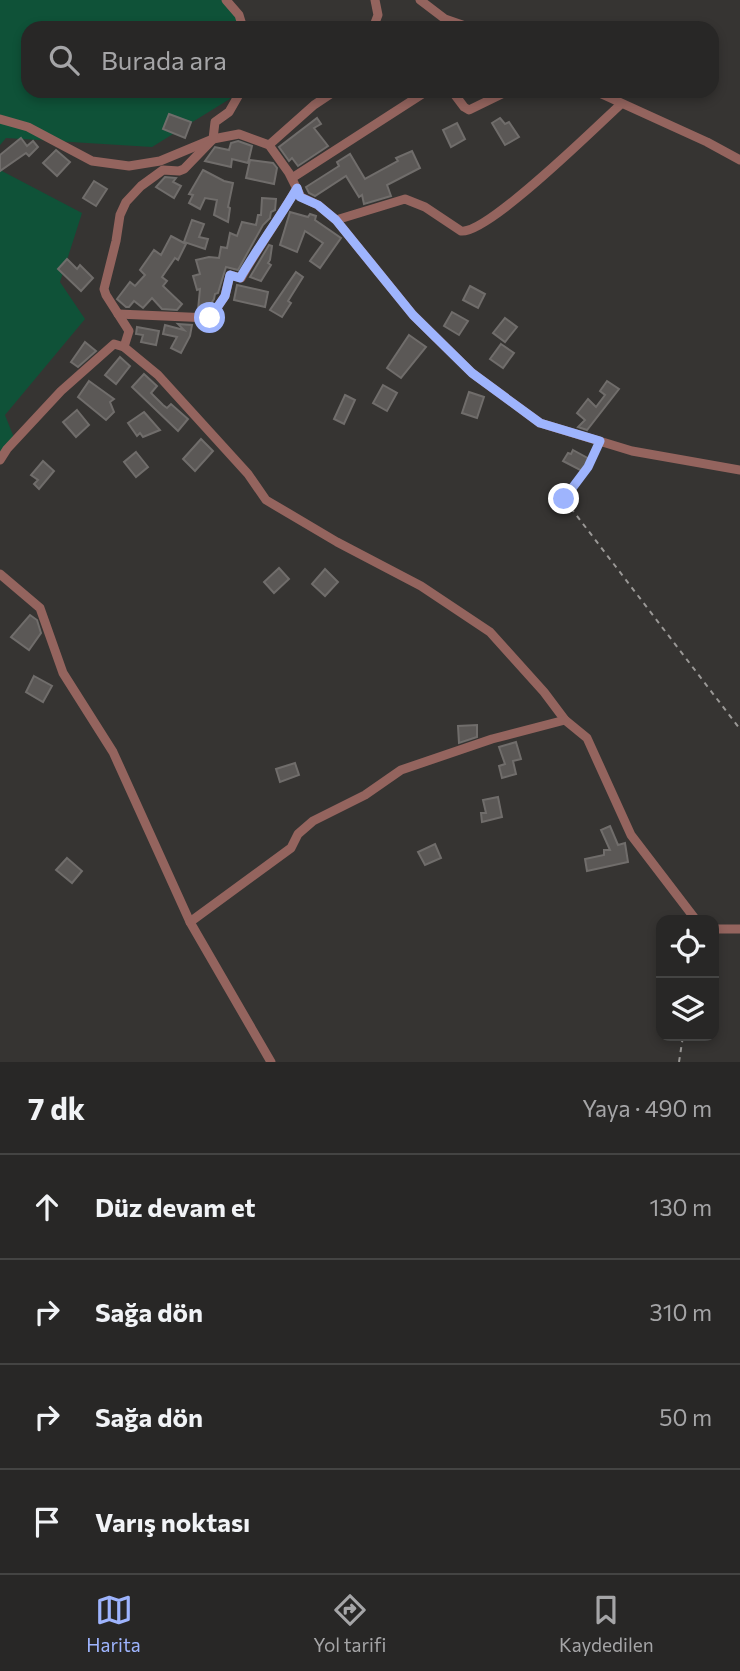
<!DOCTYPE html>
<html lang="tr">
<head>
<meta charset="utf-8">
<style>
  body { margin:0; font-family:Commissioner,sans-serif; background:#343332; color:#f1f3f6 }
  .controls { position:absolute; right:21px; bottom:21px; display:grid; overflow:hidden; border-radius:14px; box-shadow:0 4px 10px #0003 }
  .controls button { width:63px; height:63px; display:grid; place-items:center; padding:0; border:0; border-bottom:2px solid #444443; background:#282726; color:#f1f3f6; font:35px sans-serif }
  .stop { position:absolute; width:21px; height:21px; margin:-16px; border:5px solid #9eb4fd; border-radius:50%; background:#fff }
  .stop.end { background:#9eb4fd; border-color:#fff; box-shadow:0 2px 7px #0008 }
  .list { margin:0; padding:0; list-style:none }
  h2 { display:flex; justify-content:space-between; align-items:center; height:91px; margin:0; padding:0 28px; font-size:30px }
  h2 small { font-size:23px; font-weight:400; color:#a5a5a7 }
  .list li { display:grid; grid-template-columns:46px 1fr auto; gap:21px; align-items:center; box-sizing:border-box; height:105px; padding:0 28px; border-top:2px solid #444443 }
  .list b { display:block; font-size:26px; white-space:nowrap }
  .list em { font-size:23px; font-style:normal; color:#a5a5a7 }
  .icon { flex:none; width:38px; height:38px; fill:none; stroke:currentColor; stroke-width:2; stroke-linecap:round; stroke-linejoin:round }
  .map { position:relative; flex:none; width:740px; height:1062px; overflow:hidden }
  .search { position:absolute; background:#282726; box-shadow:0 4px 10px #0003; left:21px; right:21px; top:21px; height:77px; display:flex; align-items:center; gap:18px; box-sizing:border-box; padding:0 24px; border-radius:21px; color:#a5a5a7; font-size:26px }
  .sheet { height:511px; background:#282726 }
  nav { display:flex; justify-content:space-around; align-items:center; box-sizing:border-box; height:98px; border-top:2px solid #444443; background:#282726; font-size:19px; color:#a5a5a7 }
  nav a { display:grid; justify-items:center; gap:4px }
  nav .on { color:#9eb4fd }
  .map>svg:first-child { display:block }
  .green { fill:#0f5238 }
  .building { fill:#5b5856; stroke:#706d6b; stroke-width:2 }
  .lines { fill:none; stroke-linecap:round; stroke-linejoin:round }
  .path { stroke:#9a9896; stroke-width:2; stroke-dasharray:5 5; stroke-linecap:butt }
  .minor { stroke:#94645e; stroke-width:9 }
  .route { stroke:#9eb4fd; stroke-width:9 }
</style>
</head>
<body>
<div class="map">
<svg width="740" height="1062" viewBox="0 0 740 1062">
  <rect width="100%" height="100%" fill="#363432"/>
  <g class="green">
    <path d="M0 0H228L239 15V28H28V91L241 92 152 147 6 138 0 145Z"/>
    <path d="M0 170 82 213 60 282 85 319 5 415 15 440 0 462Z"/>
  </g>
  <g class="building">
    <path d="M169 114 191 122 185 138 163 129Z"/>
    <path d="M317 118 321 124 314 128 328 146 298 166 292 158 289 161 279 147Z"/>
    <path d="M500 118 505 124 509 122 519 137 505 145 492 123Z"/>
    <path d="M457 123 465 139 451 147 443 130Z"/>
    <path d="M21 138 27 146 33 141 38 147 29 156 26 153 0 171V155Z"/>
    <path d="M238 141 252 146 248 163 232 159 231 167 205 161 215 147 229 150 231 143Z"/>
    <path d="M56 150 70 162 57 176 43 163Z"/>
    <path d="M412 151 420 168 387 185 391 196 364 204 362 195 359 197 346 176 315 196 309 193 306 187 339 166 337 162 350 154 365 179 398 161 396 158Z"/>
    <path d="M250 160 273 163 277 168 274 184 246 178Z"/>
    <path d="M203 170 224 181 233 183 228 207 230 208 228 222 214 215 217 200 205 198 200 209 189 203 193 195 189 194Z"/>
    <path d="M165 177 176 178 173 182 181 186 174 198 156 187Z"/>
    <path d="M94 181 107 189 96 206 83 198Z"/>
    <path d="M262 198 276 199 275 210 271 212 270 218 263 225 238 270 226 267 218 293 215 294 214 299 206 311 198 310 200 289 197 290 193 276 200 274 196 260 209 257 219 258 221 247 227 248 230 233 237 236 242 222 256 225 258 215H261Z"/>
    <path d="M290 212 308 217 310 214 316 216 315 220 341 238 320 268 310 261 323 243 305 231 297 252 280 245Z"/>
    <path d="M192 220 204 224 199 237 208 239 205 249 184 242Z"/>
    <path d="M171 236 186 244 178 260 175 258 162 277 167 281 163 286 182 304 177 310 162 309 152 298 143 308 134 301 129 307H126L117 299 130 282 135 286 145 275 140 270 154 250 161 255Z"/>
    <path d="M269 245 272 246 270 260 268 263 271 265 261 281 250 277Z"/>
    <path d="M67 259 77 269 80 265 93 278 81 291 58 269Z"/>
    <path d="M296 272 303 277 288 301 291 303 282 317 270 310Z"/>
    <path d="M237 285 268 292 265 307 234 300Z"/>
    <path d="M470 286 485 294 478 308 463 300Z"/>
    <path d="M452 312 468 321 459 335 444 326Z"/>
    <path d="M505 318 517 327 505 342 493 333Z"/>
    <path d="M178 324 192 325 190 336 181 353 171 348 177 337 163 334 165 325 184 330Z"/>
    <path d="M137 327 159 331 156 345 141 342 143 335 136 334Z"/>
    <path d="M409 335 426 347 401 378 387 368Z"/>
    <path d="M85 342 96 351 78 367 71 362Z"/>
    <path d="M501 344 514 353 503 368 490 359Z"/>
    <path d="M120 357 130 366 116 384 105 375Z"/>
    <path d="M144 374 157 386 151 393 163 405 167 408 171 404 188 419 178 431 132 387Z"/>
    <path d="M89 381 114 399 110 402 114 412 106 420 78 397Z"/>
    <path d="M607 381 619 389 587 430 578 427 585 420 577 413 588 399 596 407 605 395 600 391Z"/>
    <path d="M383 385 397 393 387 411 373 403Z"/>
    <path d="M469 392 484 397 477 418 462 413Z"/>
    <path d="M345 395 355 400 344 424 334 419Z"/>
    <path d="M77 410 89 425 76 437 63 422Z"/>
    <path d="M144 412 160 430 143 437 140 433 137 436 128 423Z"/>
    <path d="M201 439 213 451 195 471 183 459Z"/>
    <path d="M573 450 591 460 584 472 563 461 568 453 571 454Z"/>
    <path d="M136 452 148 467 136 477 124 462Z"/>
    <path d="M43 461 54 471 39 489 34 484 38 480 31 475Z"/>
    <path d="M279 568 289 579 274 593 264 582Z"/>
    <path d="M325 569 338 582 325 596 312 584Z"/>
    <path d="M30 615 37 620 41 633 29 650 11 637Z"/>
    <path d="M34 676 52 686 43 702 26 692Z"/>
    <path d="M477 725V737L459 743 458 726Z"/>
    <path d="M516 742 521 759 513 761 516 774 502 778 499 766 505 764 499 747Z"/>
    <path d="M295 763 299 775 280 782 276 769Z"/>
    <path d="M498 797 502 817 482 822 481 813H486L483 800Z"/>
    <path d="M610 826 618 845 625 843 628 862 587 871 585 859 604 855V850H610L601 830Z"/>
    <path d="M435 844 441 858 425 865 418 852Z"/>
    <path d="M67 858 82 871 72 883 56 870Z"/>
  </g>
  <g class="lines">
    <g class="path">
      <path d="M596 450 588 467 564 499 740 729"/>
      <path d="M679 1062 683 1036"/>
    </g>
    <g class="minor">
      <path d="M226 0 239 15 243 28"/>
      <path d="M420 0 445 19 471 28"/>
      <path d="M373 28 378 15 375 0"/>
      <path d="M452 91 464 107 469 110 508 91"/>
      <path d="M595 91 707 142 740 160"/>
      <path d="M0 119 28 127 92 161 129 166 160 161 213 139 239 134 269 145 289 173 301 197 318 205 336 220 413 315 472 373 540 423 632 451 740 470"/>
      <path d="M269 145 314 105 335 91"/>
      <path d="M292 178 427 91"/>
      <path d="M336 220 405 199 425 207 461 231C487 235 597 126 621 104"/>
      <path d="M118 314 210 318 225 296 230 275 241 278C258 247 279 219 297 188"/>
      <path d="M124 347 129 331 106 295 104 289 116 241 120 215 126 202 141 186 163 170 179 171 184 169 213 139 215 122 229 112 241 91"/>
      <path d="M0 460 7 449 61 391 114 344 124 347 158 375 248 474 266 500 337 542 421 586 490 632 544 692 565 720 587 738 631 835 696 920"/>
      <path d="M0 574 40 608 63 673 113 752 190 922 271 1062"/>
      <path d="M190 922 291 848 298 834 313 821 365 795 401 770 492 739 565 720"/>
      <path d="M714 929H740"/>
    </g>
  </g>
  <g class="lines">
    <path class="route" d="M210 318 225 296 230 275 240 278C258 247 279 219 297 188L300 197 318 205 336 220 413 315 472 373 540 423 600 441 588 467 564 499"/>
  </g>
</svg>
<div class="controls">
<button><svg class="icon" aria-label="locate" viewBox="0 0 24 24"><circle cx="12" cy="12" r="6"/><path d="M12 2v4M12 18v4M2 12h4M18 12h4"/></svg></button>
<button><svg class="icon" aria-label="layers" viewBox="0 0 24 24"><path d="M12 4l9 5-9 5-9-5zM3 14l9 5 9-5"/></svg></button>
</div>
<div class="stop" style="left:210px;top:318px"></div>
<div class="stop end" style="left:564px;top:499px"></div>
<div class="search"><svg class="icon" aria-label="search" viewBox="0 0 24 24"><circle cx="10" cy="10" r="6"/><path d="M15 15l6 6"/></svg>Burada ara</div>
</div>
<section class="sheet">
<h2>7 dk<small>Yaya · 490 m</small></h2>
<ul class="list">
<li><svg class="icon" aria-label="ahead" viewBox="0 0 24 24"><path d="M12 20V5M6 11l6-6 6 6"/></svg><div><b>Düz devam et</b></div><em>130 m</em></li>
<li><svg class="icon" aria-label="right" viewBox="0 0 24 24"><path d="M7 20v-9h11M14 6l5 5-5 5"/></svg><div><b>Sağa dön</b></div><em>310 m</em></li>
<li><svg class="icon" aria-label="right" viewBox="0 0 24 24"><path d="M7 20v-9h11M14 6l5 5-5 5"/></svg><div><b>Sağa dön</b></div><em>50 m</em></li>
<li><svg class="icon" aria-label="arrive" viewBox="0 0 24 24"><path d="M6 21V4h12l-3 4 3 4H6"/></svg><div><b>Varış noktası</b></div></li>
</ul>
</section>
<nav>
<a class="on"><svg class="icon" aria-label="map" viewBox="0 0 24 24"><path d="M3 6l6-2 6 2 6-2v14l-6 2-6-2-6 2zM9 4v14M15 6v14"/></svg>Harita</a>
<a><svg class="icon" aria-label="directions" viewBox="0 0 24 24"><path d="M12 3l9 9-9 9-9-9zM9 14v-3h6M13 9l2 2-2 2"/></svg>Yol tarifi</a>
<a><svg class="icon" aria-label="saved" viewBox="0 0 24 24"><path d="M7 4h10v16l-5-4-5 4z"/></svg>Kaydedilen</a>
</nav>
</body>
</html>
